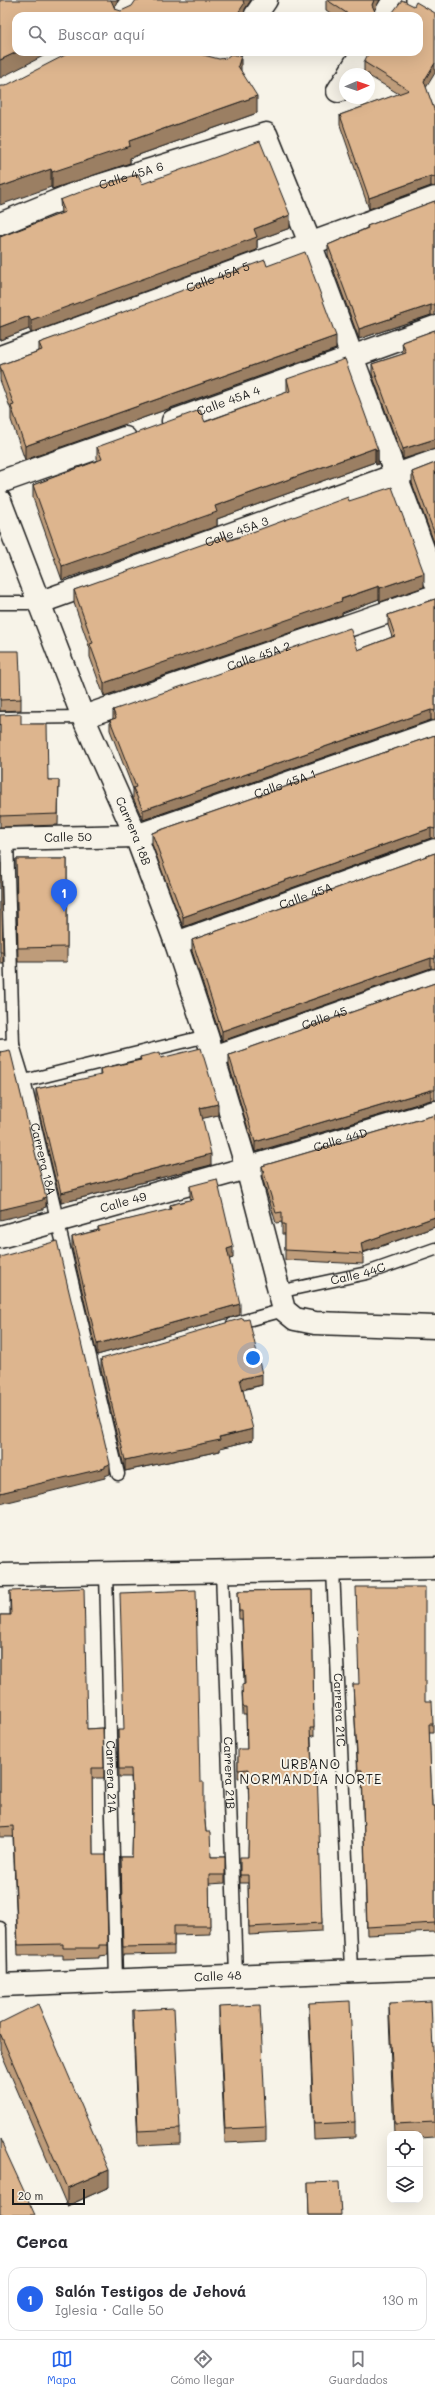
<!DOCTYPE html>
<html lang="es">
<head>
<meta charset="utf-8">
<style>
  body { margin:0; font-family:Mali,sans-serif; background:#f2f2f3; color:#2b2b33 }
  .controls { position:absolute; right:12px; bottom:12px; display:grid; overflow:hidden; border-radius:8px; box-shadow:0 4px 16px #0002 }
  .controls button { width:36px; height:36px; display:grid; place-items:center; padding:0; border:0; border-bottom:1px solid #e1e1e2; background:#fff; color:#2b2b33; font:20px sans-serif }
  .compass { position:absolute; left:339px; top:68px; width:36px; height:36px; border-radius:50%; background:#fff; box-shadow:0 4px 16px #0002; rotate:88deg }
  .scale { position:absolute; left:12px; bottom:10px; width:73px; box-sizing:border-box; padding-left:4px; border:2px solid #1c1c1c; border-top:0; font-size:11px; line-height:14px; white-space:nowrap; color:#1c1c1c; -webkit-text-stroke:3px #f7f3e8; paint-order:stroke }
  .you { position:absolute; left:253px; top:1358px; width:14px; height:14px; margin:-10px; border:3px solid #fff; border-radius:50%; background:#1a73e8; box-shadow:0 0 0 6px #1a73e833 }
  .badge { display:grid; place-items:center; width:26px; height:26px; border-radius:50%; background:#2563eb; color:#fff; font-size:13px; font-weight:700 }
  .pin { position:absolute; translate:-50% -33px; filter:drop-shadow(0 1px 2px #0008) }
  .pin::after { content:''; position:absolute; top:21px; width:14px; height:12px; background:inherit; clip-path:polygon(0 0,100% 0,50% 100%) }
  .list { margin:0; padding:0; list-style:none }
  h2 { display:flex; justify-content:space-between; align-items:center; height:52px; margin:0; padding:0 16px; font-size:17px }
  h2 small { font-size:13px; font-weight:400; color:#7c7c81 }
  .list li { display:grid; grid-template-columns:26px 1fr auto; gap:12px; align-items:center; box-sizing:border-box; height:64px; margin:0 8px 8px; padding:0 8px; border:1px solid #e1e1e2; border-radius:12px }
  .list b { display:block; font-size:15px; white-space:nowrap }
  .list p { margin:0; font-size:13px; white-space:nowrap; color:#7c7c81 }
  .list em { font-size:13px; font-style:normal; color:#7c7c81 }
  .icon { flex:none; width:22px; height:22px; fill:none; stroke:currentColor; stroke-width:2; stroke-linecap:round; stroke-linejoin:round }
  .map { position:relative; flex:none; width:435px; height:2215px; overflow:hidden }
  .search { position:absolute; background:#fff; box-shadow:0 4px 16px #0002; left:12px; right:12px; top:12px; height:44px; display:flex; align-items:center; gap:10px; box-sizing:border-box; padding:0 14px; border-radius:12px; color:#7c7c81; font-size:15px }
  .sheet { height:124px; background:#fff }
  nav { display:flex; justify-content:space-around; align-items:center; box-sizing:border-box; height:56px; border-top:1px solid #e1e1e2; background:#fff; font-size:11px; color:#7c7c81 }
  nav a { display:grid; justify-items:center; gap:2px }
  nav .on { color:#2563eb }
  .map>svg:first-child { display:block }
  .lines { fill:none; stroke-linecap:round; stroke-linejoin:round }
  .service-casing { stroke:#1c1c1c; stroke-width:15 }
  .minor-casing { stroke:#1c1c1c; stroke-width:25 }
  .tertiary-casing { stroke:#1c1c1c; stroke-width:25 }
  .service { stroke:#f7f3e8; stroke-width:12 }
  .minor { stroke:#f7f3e8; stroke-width:22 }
  .tertiary { stroke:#f7f3e8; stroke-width:22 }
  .wall { fill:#be9c7a; stroke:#1c1c1c }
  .shaded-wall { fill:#9b7f63; stroke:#1c1c1c }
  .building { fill:#ddb58e; stroke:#1c1c1c }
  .labels { text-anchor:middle; stroke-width:4; stroke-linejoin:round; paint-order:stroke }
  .street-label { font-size:12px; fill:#1c1c1c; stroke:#f7f3e8 }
  .neighbourhood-label { font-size:13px; letter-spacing:1px; fill:#1c1c1c; stroke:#f7f3e8 }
</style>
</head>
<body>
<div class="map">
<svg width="435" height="2215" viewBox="0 0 435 2215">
  <rect width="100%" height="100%" fill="#f7f3e8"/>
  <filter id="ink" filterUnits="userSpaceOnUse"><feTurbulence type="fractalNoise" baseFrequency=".025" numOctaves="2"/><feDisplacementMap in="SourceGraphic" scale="8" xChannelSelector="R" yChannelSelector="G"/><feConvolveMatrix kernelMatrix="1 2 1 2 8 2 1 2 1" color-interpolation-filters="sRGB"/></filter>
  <g filter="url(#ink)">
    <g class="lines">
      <defs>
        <g id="service">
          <path d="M0 603H38"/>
          <path d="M0 718 83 717"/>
          <path id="s1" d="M7 839 13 1045 24 1081 118 1474"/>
          <path d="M0 1046 13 1045"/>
          <path d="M24 1081 207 1036"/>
          <path id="s2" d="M278 1292 367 1273 435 1249"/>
          <path d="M233 1324 284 1310"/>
          <path id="s3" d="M333 1570 351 1970"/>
          <path id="s4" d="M222 1571 236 1975"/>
          <path id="s5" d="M106 1572 116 1981"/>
          <path d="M0 1928 1 1985"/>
        </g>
        <g id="minor">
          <path d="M122 16 133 0"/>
          <path d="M255 16 266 0"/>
          <path d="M384 16 394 0"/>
          <path d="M173 52 222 64 230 52"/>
          <path d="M349 74 362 52"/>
          <path d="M338 91 345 80"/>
          <path id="s6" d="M0 224 79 192 266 134 310 243 435 581"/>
          <path id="s7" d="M0 357 435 198"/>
          <path id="s8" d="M173 421 435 327"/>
          <path d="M0 482 125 438"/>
          <path id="s9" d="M0 501 83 717 136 836 176 943 207 1036 247 1168 284 1310 295 1319 315 1323 435 1327"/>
          <path id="s10" d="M38 603 435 461"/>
          <path id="s11" d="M83 717 435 596"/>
          <path id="s12" d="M0 839 136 836 435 732"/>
          <path id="s13" d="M176 943 435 850"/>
          <path id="s14" d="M214 1057 435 980"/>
          <path id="s15" d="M0 1237 247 1168 435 1112"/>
          <path d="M0 1575 435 1568"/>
        </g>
        <g id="tertiary">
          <path id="s16" d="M0 1985 435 1968"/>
        </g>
      </defs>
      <use href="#service" class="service-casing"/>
      <use href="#minor" class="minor-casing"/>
      <use href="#tertiary" class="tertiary-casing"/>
      <use href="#service" class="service"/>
      <use href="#minor" class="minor"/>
      <use href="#tertiary" class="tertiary"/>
    </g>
    <g class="wall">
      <path d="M326 0H380L374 10 377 16H335L326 10Z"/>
      <path d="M364 62 426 88 435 112V187L431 186 369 209 340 125V115L399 94 369 76V74H366L364 73Z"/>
      <path d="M241 71 257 113 130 158V163L52 189 5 86Z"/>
      <path d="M142 184 290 228 257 240V250L31 333 29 329 0 340V237L61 214 60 200Z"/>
      <path d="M435 201V316L431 315 359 339 328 255V245L367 228V226Z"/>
      <path d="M267 266 336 349 25 460 11 420V410L0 380V365L39 351V343Z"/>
      <path d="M435 330 403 459 372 374V364L403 354 402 342Z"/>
      <path d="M287 379 378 450V464L376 465 375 462 217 519V526L62 580 33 498V485L97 461V447L205 422 287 393Z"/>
      <path d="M435 463V545L412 483V472Z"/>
      <path d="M349 501 424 587 380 602 379 599 342 613V615L104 696 90 657V649L74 603V590Z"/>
      <path d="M435 599V721L431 720 143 820 133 798V789L110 730V720L113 719V710L358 650 392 637 388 625V615Z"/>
      <path d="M0 651 21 699V710L0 711Z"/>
      <path d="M0 715 21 724 48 780H59L58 825 0 827Z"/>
      <path d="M435 735V839L431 838 183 927 152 844V833Z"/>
      <path d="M435 853V969L431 968 222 1041 192 951V940Z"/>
      <path d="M16 859H67V962H18Z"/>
      <path d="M0 863 3 952V963H0Z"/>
      <path d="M435 983V1100H431L255 1152 229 1065V1055Z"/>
      <path d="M140 1057 161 1058 218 1115 202 1118 211 1165 61 1203 36 1100V1089L100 1076V1069L140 1060Z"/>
      <path d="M435 1115V1227L363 1253V1264L285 1260V1234H282V1222L276 1223 262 1177V1166Z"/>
      <path d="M190 1186 233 1258 229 1259 240 1315 97 1355 72 1248V1237L98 1230V1227L170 1210V1205L191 1200 190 1197Z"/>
      <path d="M101 1359 262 1385 243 1390 253 1440 220 1448V1451L125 1471 101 1369Z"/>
      <path d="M312 1590 314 1736H311L312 1769 322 1923V1931L249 1935 248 1883H240V1865L248 1857 249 1814 248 1777 238 1778V1757L247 1749 246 1715H243L242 1693 244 1684 242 1619H239L238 1591Z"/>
      <path d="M10 1591 87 1729 103 1728 104 1778H92L93 1855 108 1945V1955L99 1956V1958L63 1959V1955H18L13 1837H0V1615H10Z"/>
      <path d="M353 1684 425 1701 433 1724V1732H429L432 1806H435V1932L367 1935 362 1779H358Z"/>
      <path d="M118 1730 200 1782 204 1812 206 1832 211 1857H225V1883L209 1884 210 1934 174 1935V1954L123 1955 121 1857H132L133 1819 131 1777H119Z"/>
      <path d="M309 2003 355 2122V2137L314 2139 309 2017Z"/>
      <path d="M389 2003 435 2100V2137L420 2138V2134H394L389 2018Z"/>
      <path d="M219 2007 266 2127V2141L225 2143 219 2022Z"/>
      <path d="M133 2010 180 2129V2144L138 2146 133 2025Z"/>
      <path d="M0 2023 109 2187 67 2206 0 2050Z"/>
      <path d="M308 2183 341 2215H309Z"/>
    </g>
    <g class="shaded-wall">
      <path d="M110 0H118L110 15Z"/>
      <path d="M243 0H251L245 9 244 16H236Z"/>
      <path d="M374 0H380L372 15V5Z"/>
      <path d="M17 52H51L0 78V60Z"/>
      <path d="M241 56V74L238 66Z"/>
      <path d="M435 63V73L424 91V81Z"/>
      <path d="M257 96V113L130 158V163L52 189V172L129 141Z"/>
      <path d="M51 169V187L0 205V187Z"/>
      <path d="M431 176V186L369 209V198Z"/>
      <path d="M290 215V228L257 240V250L31 333V320L254 229Z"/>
      <path d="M431 305V315L359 339V329Z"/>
      <path d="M29 316V329L0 340V327Z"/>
      <path d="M336 336V349L25 460V446Z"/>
      <path d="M435 439V449L403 459V449Z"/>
      <path d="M375 448V462L217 519V526L62 580V566L215 506Z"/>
      <path d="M378 450V464L376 465V451Z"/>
      <path d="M424 573V587L380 602V588Z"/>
      <path d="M379 586V599L342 613V615L104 696V683Z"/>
      <path d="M431 710V720L143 820V810Z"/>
      <path d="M431 828V838L183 927V917Z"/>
      <path d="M431 958V968L222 1041V1031Z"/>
      <path d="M431 1090V1100L255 1152V1142Z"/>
      <path d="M218 1104V1115L200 1119V1108Z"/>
      <path d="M211 1154V1165L61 1203V1193Z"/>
      <path d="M46 1197V1207L43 1208V1210L0 1220V1210Z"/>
      <path d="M435 1217V1227L361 1253V1243Z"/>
      <path d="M233 1247V1258L227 1260V1249Z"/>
      <path d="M240 1304V1315L97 1355V1344Z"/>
      <path d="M262 1374V1385L240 1390V1379Z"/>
      <path d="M253 1429V1440L220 1448V1451L125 1471V1460Z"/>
      <path d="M110 1464V1474L105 1476V1478L0 1504V1493Z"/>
      <path d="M109 2170V2187L67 2206V2188Z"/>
    </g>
    <g class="building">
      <path d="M0 0H111L115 9 121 11 132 6 136 0H243L244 4 236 16H16V52H17L0 60Z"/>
      <path d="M327 0H374L372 5 377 16H351Z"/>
      <path d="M402 0 414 6 416 2 435 13V63L424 81 435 112V177L431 176 369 198 340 115 409 90 364 62 369 52H419V16H390Z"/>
      <path d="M71 52H192L219 59 226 58 231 54 241 56 238 66 257 96 129 141 130 146 52 172 51 169 0 187V86H5Z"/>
      <path d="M260 141 290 215 254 229 257 237 31 320 29 316 0 327V237L65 212 60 200 83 191 138 174 142 184Z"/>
      <path d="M435 201V305H431L359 329 328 245 368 228 367 226Z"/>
      <path d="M305 252 336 336 25 446 11 406 14 405 0 367V365L42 350 39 343 265 260 267 266Z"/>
      <path d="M435 330V439L403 449 372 364 406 353 402 342Z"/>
      <path d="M345 359 378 450 376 451 375 448 215 506 217 512 62 566 33 485 102 459 97 447 200 410 205 422 290 391 287 379Z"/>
      <path d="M435 463V535L412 472Z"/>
      <path d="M392 487 424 573 380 588 379 586 341 599 342 601 104 683 90 644 93 643 74 590 226 536 228 541 348 497 349 501Z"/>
      <path d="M435 599V711L431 710 143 810 133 788 136 787 110 720 116 718 113 710 350 628 358 650 395 636 388 615Z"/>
      <path d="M0 651H19L21 699 0 700Z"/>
      <path d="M21 714V724H47L48 780H59L58 814 0 816V715Z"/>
      <path d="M435 735V829L431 828 183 917 152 833Z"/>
      <path d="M435 853V959L431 958 222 1031 192 940Z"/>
      <path d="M16 859H67V947L18 948Z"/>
      <path d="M0 863H1L3 952H0Z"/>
      <path d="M435 983V1090H431L255 1142 229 1055Z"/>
      <path d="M201 1048 218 1104 200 1108 211 1154 61 1193 36 1089 101 1075 100 1069 141 1060 140 1057 160 1052 161 1058Z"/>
      <path d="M10 1050 46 1197 43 1198V1200L0 1210V1051V1052Z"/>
      <path d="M435 1115V1217L361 1243 363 1254 285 1250V1224H282V1212L276 1213 262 1166Z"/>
      <path d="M217 1179 233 1247 227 1249 240 1304 97 1344 72 1237 99 1230 98 1227 171 1209 170 1205 193 1199 190 1186Z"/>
      <path d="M57 1241 110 1464 105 1466V1468L0 1493V1257Z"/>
      <path d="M243 1318 244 1320 249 1319 262 1374 240 1379 253 1429 219 1437 220 1440 125 1460 101 1359Z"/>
      <path d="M356 1587H425V1701H432L433 1724H429L432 1806H435V1923L367 1927 362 1770H358L353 1684H359Z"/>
      <path d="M84 1588 87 1729 103 1728 104 1768H92L93 1855H106L108 1945H99V1948H63V1944L18 1945 13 1826 0 1827V1615H11L10 1591Z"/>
      <path d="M196 1590 200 1782H204V1812L206 1832H210L211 1857H225V1875H209L210 1926H174V1946L123 1947 121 1857H132L133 1812 131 1769H119L118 1730H124L120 1593Z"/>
      <path d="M312 1590 314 1728H310L312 1769H317L322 1923 249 1927 248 1875H240V1857H248L249 1810 248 1769 238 1770V1749H247L246 1707H243L242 1685 245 1684 242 1611H239L238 1591Z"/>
      <path d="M350 2001 355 2122 314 2124 309 2003Z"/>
      <path d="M431 2001 435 2100V2122L395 2124 389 2003Z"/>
      <path d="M38 2004 109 2170 67 2188 0 2033V2023Z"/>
      <path d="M260 2005 266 2127 225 2129 219 2007Z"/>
      <path d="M174 2008 180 2129 138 2131 133 2010Z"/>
      <path d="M0 2139 35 2215H0Z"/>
      <path d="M339 2182 341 2215H309L308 2183Z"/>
    </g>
  </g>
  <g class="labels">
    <g class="street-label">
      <text dy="4" stroke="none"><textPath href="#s6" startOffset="140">Calle 45A 6</textPath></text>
      <text dy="4" stroke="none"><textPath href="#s7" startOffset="232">Calle 45A 5</textPath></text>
      <text dy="4" stroke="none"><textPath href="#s8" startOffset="59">Calle 45A 4</textPath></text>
      <text dy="4" stroke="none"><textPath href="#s10" startOffset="211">Calle 45A 3</textPath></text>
      <text dy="4" stroke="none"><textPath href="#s11" startOffset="186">Calle 45A 2</textPath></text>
      <text dy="4" stroke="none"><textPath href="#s12" startOffset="294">Calle 45A 1</textPath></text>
      <text dy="4" stroke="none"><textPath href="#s9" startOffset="356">Carrera 18B</textPath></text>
      <text dy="4" stroke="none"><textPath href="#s12" startOffset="68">Calle 50</textPath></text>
      <text dy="4" stroke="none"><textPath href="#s13" startOffset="138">Calle 45A</textPath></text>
      <text dy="4" stroke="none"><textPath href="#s14" startOffset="117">Calle 45</textPath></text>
      <text dy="4" stroke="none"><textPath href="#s15" startOffset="354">Calle 44D</textPath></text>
      <text dy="4" stroke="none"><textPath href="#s1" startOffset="324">Carrera 18A</textPath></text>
      <text dy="4" stroke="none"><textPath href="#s15" startOffset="128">Calle 49</textPath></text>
      <text dy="4" stroke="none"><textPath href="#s2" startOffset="82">Calle 44C</textPath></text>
      <text dy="4" stroke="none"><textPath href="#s3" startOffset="140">Carrera 21C</textPath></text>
      <text dy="4" stroke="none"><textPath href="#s4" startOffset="202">Carrera 21B</textPath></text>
      <text dy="4" stroke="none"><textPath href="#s5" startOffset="205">Carrera 21A</textPath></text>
      <text dy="4" stroke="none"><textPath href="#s16" startOffset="218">Calle 48</textPath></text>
    </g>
    <g class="neighbourhood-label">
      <text x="311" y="1769">URBANO<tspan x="311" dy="15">NORMANDÍA NORTE</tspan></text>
    </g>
  </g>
</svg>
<div class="controls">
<button><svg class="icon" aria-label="locate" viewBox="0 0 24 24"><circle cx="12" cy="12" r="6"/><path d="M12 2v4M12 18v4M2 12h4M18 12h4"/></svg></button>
<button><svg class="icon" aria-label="layers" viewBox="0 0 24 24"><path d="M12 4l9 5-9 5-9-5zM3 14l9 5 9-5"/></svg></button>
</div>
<svg class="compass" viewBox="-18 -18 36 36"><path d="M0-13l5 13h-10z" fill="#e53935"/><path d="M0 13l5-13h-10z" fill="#7c7c81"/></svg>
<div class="scale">20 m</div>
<div class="you"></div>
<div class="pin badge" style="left:64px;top:912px">1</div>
<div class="search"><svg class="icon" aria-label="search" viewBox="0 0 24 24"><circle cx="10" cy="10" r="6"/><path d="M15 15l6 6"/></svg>Buscar aquí</div>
</div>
<section class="sheet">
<h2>Cerca<small></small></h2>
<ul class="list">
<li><span class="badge">1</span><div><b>Salón Testigos de Jehová</b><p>Iglesia · Calle 50</p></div><em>130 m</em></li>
</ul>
</section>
<nav>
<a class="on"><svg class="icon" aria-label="map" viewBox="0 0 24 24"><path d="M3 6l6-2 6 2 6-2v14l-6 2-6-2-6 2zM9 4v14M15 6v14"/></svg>Mapa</a>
<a><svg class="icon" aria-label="directions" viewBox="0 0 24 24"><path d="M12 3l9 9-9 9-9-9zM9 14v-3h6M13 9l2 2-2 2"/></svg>Cómo llegar</a>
<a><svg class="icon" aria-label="saved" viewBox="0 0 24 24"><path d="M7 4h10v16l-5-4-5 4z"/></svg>Guardados</a>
</nav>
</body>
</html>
